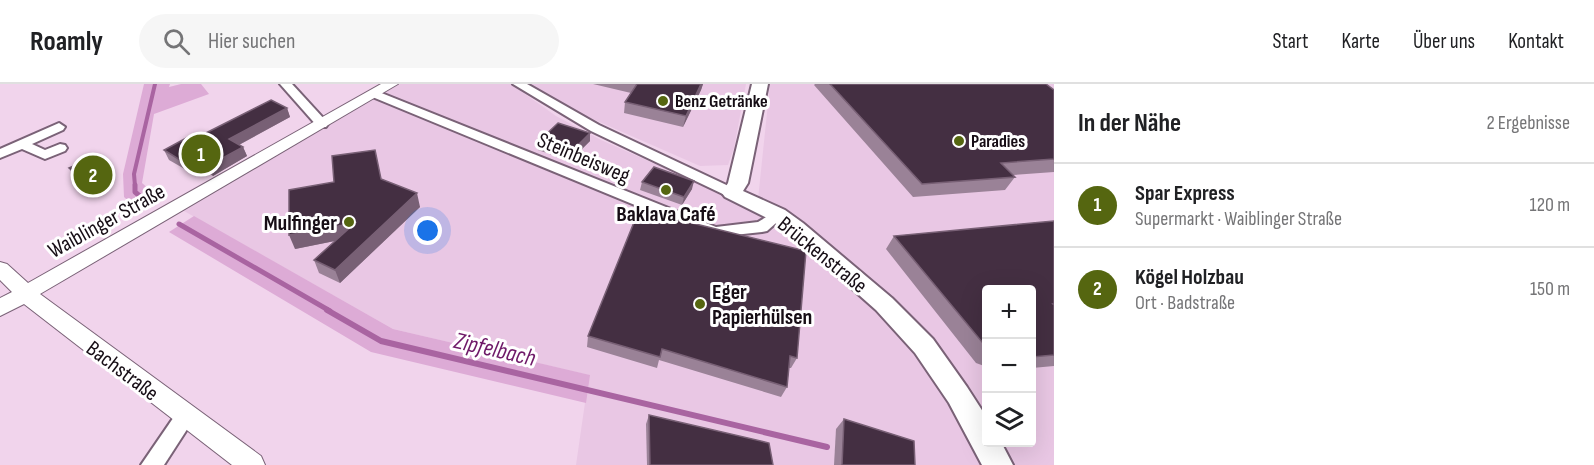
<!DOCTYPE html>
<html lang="de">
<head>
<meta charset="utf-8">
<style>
  body { margin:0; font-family:"Sofia Sans Condensed",sans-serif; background:#f6f6f6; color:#202124 }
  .controls { position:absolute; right:18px; bottom:18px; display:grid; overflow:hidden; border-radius:6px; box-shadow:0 6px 24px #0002 }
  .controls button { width:54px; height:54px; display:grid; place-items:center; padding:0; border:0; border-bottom:2px solid #e0e0e0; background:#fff; color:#202124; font:30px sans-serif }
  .you { position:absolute; left:428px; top:147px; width:21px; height:21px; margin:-15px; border:4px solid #fff; border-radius:50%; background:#1a73e8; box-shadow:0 0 0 9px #1a73e833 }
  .badge { display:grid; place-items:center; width:39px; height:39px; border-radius:50%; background:#556610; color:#fff; font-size:20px; font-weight:700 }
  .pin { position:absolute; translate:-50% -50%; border:3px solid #fff; box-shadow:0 2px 6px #0006 }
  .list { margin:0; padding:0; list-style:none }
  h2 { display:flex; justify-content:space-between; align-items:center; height:78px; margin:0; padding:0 24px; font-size:26px }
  h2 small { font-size:20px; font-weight:400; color:#757577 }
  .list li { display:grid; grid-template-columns:39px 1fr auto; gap:18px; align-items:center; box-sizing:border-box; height:84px; padding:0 24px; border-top:2px solid #e0e0e0 }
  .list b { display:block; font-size:22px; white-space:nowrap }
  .list p { margin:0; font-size:20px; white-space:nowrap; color:#757577 }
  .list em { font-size:20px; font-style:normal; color:#757577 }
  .icon { flex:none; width:33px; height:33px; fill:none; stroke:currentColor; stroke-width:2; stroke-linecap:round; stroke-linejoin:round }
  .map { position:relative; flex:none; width:1054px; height:381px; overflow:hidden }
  header { display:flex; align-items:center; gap:36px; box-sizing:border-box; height:84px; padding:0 30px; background:#fff; border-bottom:2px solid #e0e0e0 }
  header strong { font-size:28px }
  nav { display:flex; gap:33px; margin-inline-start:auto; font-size:21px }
  .search { width:420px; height:54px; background:#f6f6f6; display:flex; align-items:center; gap:15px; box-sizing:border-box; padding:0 21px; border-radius:33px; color:#757577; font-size:22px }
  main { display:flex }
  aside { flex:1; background:#fff }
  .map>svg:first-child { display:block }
  .built { fill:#e9c7e4; fill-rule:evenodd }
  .green { fill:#ddabd6 }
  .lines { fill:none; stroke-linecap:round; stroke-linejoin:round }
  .stream-far2 { stroke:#a964a1; stroke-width:4 }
  .stream-far1 { stroke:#a964a1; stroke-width:5 }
  .stream { stroke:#a964a1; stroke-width:6 }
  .minor-casing { stroke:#7a6277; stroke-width:4 }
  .tertiary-casing { stroke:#7a6277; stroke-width:2 }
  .secondary-casing { stroke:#7a6277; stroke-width:4 }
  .minor { fill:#fff; fill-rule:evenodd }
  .tertiary { fill:#fff; fill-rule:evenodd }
  .secondary { fill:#fff; fill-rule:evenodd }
  .wall { fill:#9a8297 }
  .shaded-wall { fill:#786075 }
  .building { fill:#442f42; stroke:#786075; stroke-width:1.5 }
  .poi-dot { fill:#556610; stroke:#fff; stroke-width:2 }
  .labels { text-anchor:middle; stroke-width:6; stroke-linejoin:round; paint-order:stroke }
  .far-poi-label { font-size:18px; font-weight:bold; fill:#160d15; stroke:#fff; text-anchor:start }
  .street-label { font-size:22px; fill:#160d15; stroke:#fff }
  .poi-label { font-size:22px; font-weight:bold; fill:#160d15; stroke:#fff }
  .water-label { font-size:24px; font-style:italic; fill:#6f1a69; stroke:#fff }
</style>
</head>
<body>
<header>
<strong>Roamly</strong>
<div class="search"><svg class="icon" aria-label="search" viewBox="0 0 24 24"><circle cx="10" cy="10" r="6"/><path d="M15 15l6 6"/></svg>Hier suchen</div>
<nav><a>Start</a><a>Karte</a><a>Über uns</a><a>Kontakt</a></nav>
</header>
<main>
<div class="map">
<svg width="1054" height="381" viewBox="0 0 1054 381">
  <rect width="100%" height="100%" fill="#f1d4ec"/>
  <g class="built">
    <path d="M400 0H511L556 32 601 56 757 125 770 0H1054V381H576L589 291 393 245 184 127ZM987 206H1032V358H987Z"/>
    <path d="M530 0H746L734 64 728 81 700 82 595 36 561 20Z"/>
  </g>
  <g class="green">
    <path d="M144 0H170L169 3 181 0H201L209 10 154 30 142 99 158 113 137 125 124 113 123 90Z"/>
    <path d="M194 132 393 245 590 291 586 319 371 268 169 148Z"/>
  </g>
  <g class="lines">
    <path class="stream-far2" d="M135 102 134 90 155 0"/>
    <g class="stream-far1">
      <path d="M135 101V108L148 119"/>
      <path d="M179 140 330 227"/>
    </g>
    <path class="stream" d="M327 226 381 257 827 363"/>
    <defs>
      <g id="minor">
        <path d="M280 0H292L326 37 328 40 326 43H318Z"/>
        <path d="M513 0H527L599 41 737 106 739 109 737 112H727L591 47Z"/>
        <path d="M374 6 716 143 758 138 778 126 785 131 767 147 762 148 715 153 710 152 370 12V8Z"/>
        <path d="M59 39 65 43 63 46 32 60 45 66 60 60 65 61 67 64 65 67 45 75 22 65 0 74V65Z"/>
        <path d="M185 324 192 327 195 333 164 381H141L178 327Z"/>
      </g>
      <path id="tertiary" d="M381 0H398L40 210 261 372 265 381H232L24 220 0 232V214L12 208 0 196V178L7 180 28 199Z"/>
      <path id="secondary" d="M752 0H768L748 99 743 107 785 126 803 139 892 214 933 255 967 303 987 334V358H1001L1013 381H982L949 319 915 269 876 226 789 149 771 136 725 113 722 109 728 99Z"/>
    </defs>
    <use href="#minor" class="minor-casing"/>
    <use href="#tertiary" class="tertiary-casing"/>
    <use href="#secondary" class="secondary-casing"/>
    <use href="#minor" class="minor"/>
    <use href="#tertiary" class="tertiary"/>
    <use href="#secondary" class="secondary"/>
  </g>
  <g class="wall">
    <path d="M593 0H703L701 6 683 43 624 29 625 18 631 9Z"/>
    <path d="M815 0H1046L1054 6V88L1013 91 1015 93 1005 106 913 113 814 1Z"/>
    <path d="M287 24 290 33 239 61 243 63 247 72 213 92 199 83 190 88 169 76 164 66 196 54Z"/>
    <path d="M590 57 570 77 538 66V58Z"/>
    <path d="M375 66 381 95 420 123 340 199 319 189 314 176 335 157 295 165Z"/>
    <path d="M69 84 106 85 111 93 89 104 74 92Z"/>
    <path d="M642 98 692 105 682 121 640 106Z"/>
    <path d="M639 126 797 274 791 284H789L787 303 781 313 659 276 657 284 587 263 588 252Z"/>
    <path d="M1054 137V282L1032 284V206H987V283L976 279 886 165 894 152Z"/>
    <path d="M649 331 773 381H647L646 340Z"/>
    <path d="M844 335 915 381H834L836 345Z"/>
  </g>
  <g class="shaded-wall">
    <path d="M701 0H703L701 6 683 43 686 32Z"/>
    <path d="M287 24 290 33 233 64 229 55Z"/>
    <path d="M590 49V57L570 77V69Z"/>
    <path d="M243 63 247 72 213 92 208 82Z"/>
    <path d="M194 73 199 83 190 88 185 79Z"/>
    <path d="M106 85 111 93 89 104 84 96Z"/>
    <path d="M694 97 692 105 682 121 684 113Z"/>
    <path d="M417 109 420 123 340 199 335 186Z"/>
    <path d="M355 139 359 152 295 165 289 151Z"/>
  </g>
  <g class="building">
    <path d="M637 0H701L686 32 625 18Z"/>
    <path d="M830 0H1046L1054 6V75L1001 79 1015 93 922 100Z"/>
    <path d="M271 16 287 24 229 55 243 63 208 82 194 73 185 79 164 66 192 51 196 54Z"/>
    <path d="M558 39 590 49 570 69 538 58Z"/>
    <path d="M375 66 381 95 417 109 335 186 314 176 355 139 289 151V106L334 98 332 72Z"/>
    <path d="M92 74 106 85 84 96 69 84Z"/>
    <path d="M654 83 694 97 684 113 642 98Z"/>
    <path d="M639 126 806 167 797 274 790 272 787 303 662 265 660 273 588 252Z"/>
    <path d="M1054 137V220H1053L1054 221V271L1032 273V206H987V264L894 152Z"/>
    <path d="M649 331 769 359 773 381H650Z"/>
    <path d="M844 335 914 357 915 381H842Z"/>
  </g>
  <g class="poi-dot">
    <circle cx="663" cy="17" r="6"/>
    <circle cx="959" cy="57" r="6"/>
    <circle cx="666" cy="106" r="6"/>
    <circle cx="349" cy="138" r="6"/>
    <circle cx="700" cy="220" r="6"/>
  </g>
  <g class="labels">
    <g class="far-poi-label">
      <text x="675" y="23">Benz Getränke</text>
      <text x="971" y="63">Paradies</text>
    </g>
    <g class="street-label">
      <text transform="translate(584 73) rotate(23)" y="8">Steinbeisweg</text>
      <text transform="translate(106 136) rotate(-29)" y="8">Waiblinger Straße</text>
      <text transform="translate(823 170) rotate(39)" y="8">Brückenstraße</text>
      <text transform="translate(123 286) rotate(37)" y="8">Bachstraße</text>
    </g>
    <g class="poi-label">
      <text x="666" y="137">Baklava Café</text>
      <text x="337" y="146" text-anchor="end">Mulfinger</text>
      <text x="712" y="215" text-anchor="start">Eger<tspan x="712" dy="25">Papierhülsen</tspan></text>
    </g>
    <g class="water-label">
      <text transform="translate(495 265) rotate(13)" y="8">Zipfelbach</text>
    </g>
  </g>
</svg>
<div class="controls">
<button>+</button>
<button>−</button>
<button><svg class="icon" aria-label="layers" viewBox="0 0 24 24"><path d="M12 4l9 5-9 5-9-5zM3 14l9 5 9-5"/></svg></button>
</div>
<div class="you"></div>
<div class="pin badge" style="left:201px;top:70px">1</div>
<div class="pin badge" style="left:93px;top:91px">2</div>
</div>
<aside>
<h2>In der Nähe<small>2 Ergebnisse</small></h2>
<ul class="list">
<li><span class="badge">1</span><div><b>Spar Express</b><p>Supermarkt · Waiblinger Straße</p></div><em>120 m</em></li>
<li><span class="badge">2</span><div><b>Kögel Holzbau</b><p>Ort · Badstraße</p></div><em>150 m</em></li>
</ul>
</aside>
</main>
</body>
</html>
